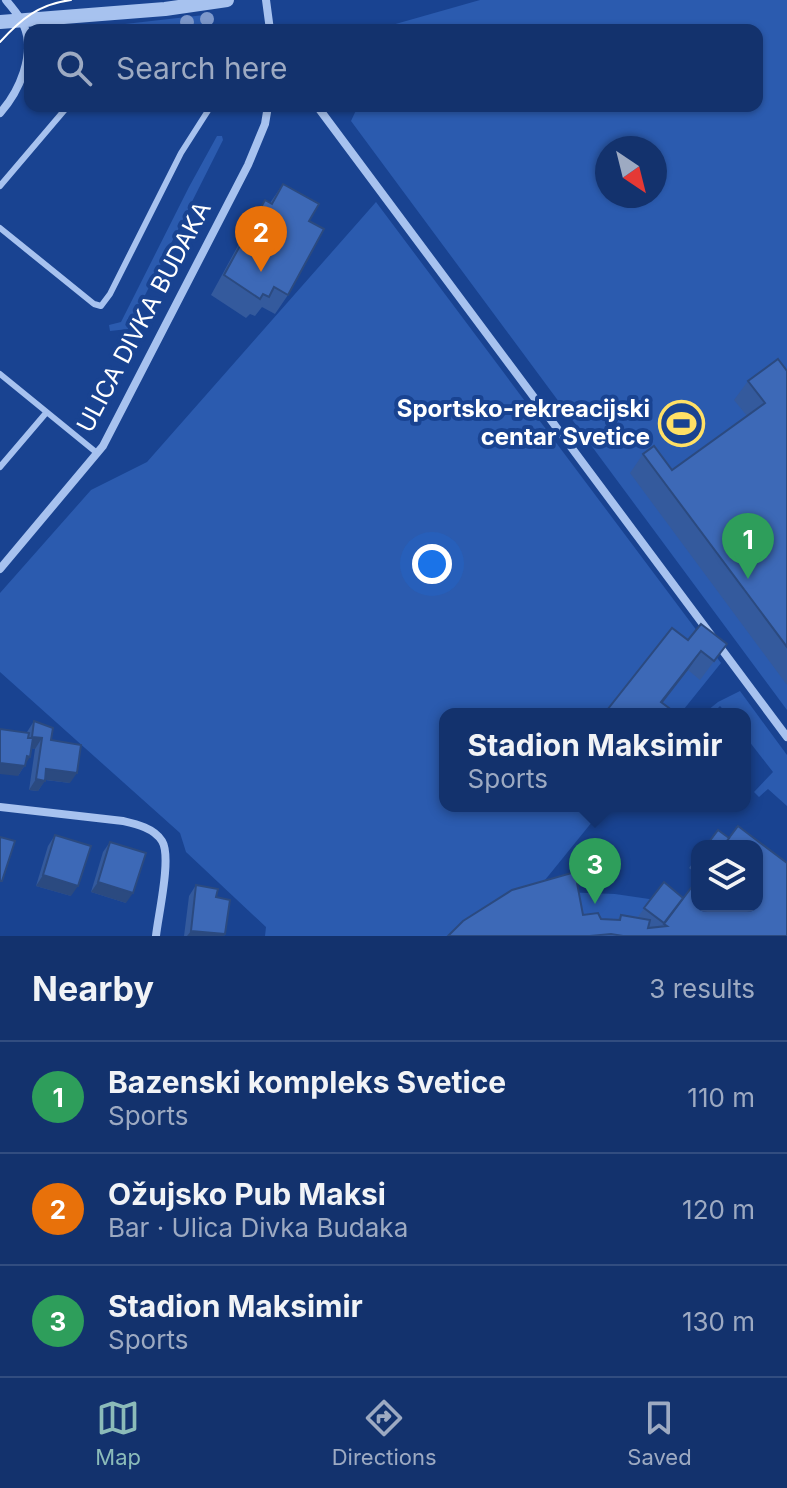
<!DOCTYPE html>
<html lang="en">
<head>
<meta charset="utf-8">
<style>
  body { margin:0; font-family:Inter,sans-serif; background:#203e75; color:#f1f3f6 }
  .controls { position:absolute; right:24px; bottom:24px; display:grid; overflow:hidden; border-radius:16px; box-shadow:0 2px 6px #0004 }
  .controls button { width:72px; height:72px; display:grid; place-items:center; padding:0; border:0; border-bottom:2px solid #324d80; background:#13326d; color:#f1f3f6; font:40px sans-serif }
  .compass { position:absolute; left:595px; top:136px; width:72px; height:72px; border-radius:50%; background:#13326d; box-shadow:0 2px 6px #0004; rotate:145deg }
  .you { position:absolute; left:432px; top:564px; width:28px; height:28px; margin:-20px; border:6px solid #fff; border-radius:50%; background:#1a73e8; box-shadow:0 0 0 12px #1a73e833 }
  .badge { display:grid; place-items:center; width:52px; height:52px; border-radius:50%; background:#8bbbb9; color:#fff; font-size:26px; font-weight:700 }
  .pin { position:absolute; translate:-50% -66px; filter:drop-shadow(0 2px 4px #0008) }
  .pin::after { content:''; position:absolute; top:42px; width:28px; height:24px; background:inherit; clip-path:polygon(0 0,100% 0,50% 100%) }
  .popup { position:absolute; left:439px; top:708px; width:312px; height:104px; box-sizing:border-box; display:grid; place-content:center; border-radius:16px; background:#13326d; filter:drop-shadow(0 2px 6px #0005); font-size:26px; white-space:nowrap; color:#9daac2 }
  .popup b { font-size:30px; color:#f1f3f6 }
  .popup::after { content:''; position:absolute; left:50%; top:100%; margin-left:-16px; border:16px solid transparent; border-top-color:#13326d }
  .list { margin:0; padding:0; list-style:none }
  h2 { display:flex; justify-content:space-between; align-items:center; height:104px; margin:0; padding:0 32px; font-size:34px }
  h2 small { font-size:26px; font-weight:400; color:#9daac2 }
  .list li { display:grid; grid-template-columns:52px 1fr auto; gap:24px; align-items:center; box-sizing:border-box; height:112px; padding:0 32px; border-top:2px solid #324d80 }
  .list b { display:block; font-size:30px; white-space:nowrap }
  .list p { margin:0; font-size:26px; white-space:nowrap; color:#9daac2 }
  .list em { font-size:26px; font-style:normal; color:#9daac2 }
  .icon { flex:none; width:44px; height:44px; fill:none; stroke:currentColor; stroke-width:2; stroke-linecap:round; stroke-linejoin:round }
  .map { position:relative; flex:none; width:787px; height:936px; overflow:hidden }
  .search { position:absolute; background:#13326d; box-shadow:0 2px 6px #0004; left:24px; right:24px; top:24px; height:88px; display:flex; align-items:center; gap:20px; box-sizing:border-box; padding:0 28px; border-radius:16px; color:#9daac2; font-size:30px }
  .sheet { height:440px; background:#13326d }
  nav { display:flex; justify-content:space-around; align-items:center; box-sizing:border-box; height:112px; border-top:2px solid #324d80; background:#13326d; font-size:22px; color:#9daac2 }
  nav a { display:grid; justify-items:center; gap:4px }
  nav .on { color:#8bbbb9 }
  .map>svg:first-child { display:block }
  .green { fill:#2b5baf; fill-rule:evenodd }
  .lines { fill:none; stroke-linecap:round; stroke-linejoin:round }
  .service { stroke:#a7c2ef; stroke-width:6 }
  .minor { stroke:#a7c2ef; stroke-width:8 }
  .tertiary { stroke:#a7c2ef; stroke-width:14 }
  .tram { stroke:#fff; stroke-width:2 }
  .tree { fill:#7d98cb }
  .wall { fill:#345a9d }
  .shaded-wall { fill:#2b4a80 }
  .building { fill:#3d69b7; stroke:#2b4a80; stroke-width:2 }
  .labels { text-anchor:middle; stroke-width:8; stroke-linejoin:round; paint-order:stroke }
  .street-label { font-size:24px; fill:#fff; stroke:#194391 }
  .poi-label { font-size:24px; font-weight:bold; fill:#fff; stroke:#194391; text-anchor:end }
</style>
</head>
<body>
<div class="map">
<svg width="787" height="936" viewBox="0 0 787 936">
  <rect width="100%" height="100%" fill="#194391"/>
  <g class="green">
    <path d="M480 0H787V710L351 121 358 106H757V30H390L392 25ZM607 148H655V196H607Z"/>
    <path d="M213 14 211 21 206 24 139 30H72Z"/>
    <path d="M217 136H222L223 140 128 329 110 331 109 325 121 322 189 187Z"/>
    <path d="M376 202 721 663 680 714H445V806H605L528 901 561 892 615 894 697 906H757L787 936H265L266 927 186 852 180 833 0 672V593L91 490 147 462Z"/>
    <path d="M740 691 787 755V806L768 789 759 797 754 792 773 772 745 736V714H727L720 706 712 714H703L718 702Z"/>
  </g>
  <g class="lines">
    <g class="service">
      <path d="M0 186 68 106"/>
      <path d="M0 228 94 304 101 306 110 294 181 153 211 106"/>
      <path d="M0 374 97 453"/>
      <path d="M0 467 46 413"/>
    </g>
    <g class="minor">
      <path d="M266 0 270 30"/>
      <path d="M317 106 787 737"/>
      <path d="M0 113C19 92 36 54 24 26 20 16 12 8 6 0"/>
      <path d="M0 569 103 446 248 165 265 124 268 106"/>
      <path d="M0 807 123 821C136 824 154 828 162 841 172 857 158 916 156 936"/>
    </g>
    <path class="tertiary" d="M0 22 165 9 227 0"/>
    <path class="tram" d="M0 42C21 19 39 4 71 0"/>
  </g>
  <g class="tree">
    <circle cx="207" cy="19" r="7"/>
    <circle cx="187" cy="22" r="7"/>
  </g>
  <g class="wall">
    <path d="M283 184 309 221 288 295 275 314 262 307 255 316 250 314 246 318 211 295 252 220 265 200 270 203Z"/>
    <path d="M787 371V685L630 473 643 454 672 470 747 416 734 400 748 381Z"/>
    <path d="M688 640 727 644 700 680 688 670 662 703 604 714Z"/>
    <path d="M34 721 51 740 70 783 45 780 38 791 29 790 35 749 31 748 26 763 18 776 27 732Z"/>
    <path d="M55 835 71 896 36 886 48 846Z"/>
    <path d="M729 838 787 936H448L583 915 601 919 617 920 621 915 637 918 664 882 683 898Z"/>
    <path d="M110 842 126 903 91 892 103 852Z"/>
    <path d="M697 857V874L689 868Z"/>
    <path d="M196 885 216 897 225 934 224 936H184L189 896Z"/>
  </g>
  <g class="shaded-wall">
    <path d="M701 651 688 670 654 714 661 702Z"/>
    <path d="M32 737 42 738 35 749 25 747Z"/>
    <path d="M27 756 30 757 18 776 0 774V763Z"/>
    <path d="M46 769 77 773 70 783 39 779Z"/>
    <path d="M36 779 45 781 38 791 29 790Z"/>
    <path d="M43 875 78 886 71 896 36 886Z"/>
    <path d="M98 882 133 893 126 903 91 892Z"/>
    <path d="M191 931 225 934 224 936H187Z"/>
  </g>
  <g class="building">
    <path d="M283 184 319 204 309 221 324 229 288 295 274 287 269 297 263 294 260 299 224 275 265 200 272 204Z"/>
    <path d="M778 359 787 371V647L643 454 654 446 672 470 765 403 748 381Z"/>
    <path d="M701 624 727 644 714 661 701 651 661 702 673 711 671 714H604L672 628 688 640Z"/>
    <path d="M34 721 53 728 51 740 81 745 77 773 46 769 45 781 36 779 42 738 32 737Z"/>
    <path d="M0 729 29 733 28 738H33L30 757 27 756 25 766 0 763Z"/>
    <path d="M738 826 787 863V936H623L611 934 590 936H448L463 921 512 890 575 872 583 915 598 913 601 919 620 920 621 915 650 920 648 928 667 926 664 924 697 880V906H757V846H723Z"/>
    <path d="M718 830 729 838 723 846H706Z"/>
    <path d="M55 835 91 846 78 886 43 875Z"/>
    <path d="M0 837 15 841 2 881H0Z"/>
    <path d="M110 842 146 853 133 893 98 882Z"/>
    <path d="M664 882 683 898 664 923 644 908Z"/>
    <path d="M196 885 218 889 216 897 230 900 225 934 191 931Z"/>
  </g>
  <defs>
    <symbol id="stadium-ring" viewBox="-11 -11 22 22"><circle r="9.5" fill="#194391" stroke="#ffe065" stroke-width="1.5"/><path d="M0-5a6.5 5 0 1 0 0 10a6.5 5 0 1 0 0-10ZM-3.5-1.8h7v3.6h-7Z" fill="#ffe065"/></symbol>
  </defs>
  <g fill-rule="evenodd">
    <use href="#stadium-ring" x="656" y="398" width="51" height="51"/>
  </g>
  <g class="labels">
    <g class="street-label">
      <text transform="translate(144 317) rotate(-62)" y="8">ULICA DIVKA BUDAKA</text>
    </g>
    <g class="poi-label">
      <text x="650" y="417">Sportsko-rekreacijski<tspan x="650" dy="28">centar Svetice</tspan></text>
    </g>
  </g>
</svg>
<div class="controls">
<button><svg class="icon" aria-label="layers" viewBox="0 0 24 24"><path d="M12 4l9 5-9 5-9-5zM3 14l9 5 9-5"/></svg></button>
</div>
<svg class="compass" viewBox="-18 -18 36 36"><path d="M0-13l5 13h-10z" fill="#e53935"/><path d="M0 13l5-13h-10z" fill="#9daac2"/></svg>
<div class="you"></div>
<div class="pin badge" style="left:748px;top:579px;background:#2e9e5b">1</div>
<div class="pin badge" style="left:261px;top:272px;background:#e8710a">2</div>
<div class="pin badge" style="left:595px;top:904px;background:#2e9e5b">3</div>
<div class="popup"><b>Stadion Maksimir</b>Sports</div>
<div class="search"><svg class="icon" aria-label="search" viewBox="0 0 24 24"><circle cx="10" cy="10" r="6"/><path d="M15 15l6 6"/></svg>Search here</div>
</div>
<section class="sheet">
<h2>Nearby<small>3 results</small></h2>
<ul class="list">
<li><span class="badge" style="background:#2e9e5b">1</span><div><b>Bazenski kompleks Svetice</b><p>Sports</p></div><em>110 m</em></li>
<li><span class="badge" style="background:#e8710a">2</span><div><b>Ožujsko Pub Maksi</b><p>Bar · Ulica Divka Budaka</p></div><em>120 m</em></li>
<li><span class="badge" style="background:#2e9e5b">3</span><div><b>Stadion Maksimir</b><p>Sports</p></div><em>130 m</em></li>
</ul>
</section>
<nav>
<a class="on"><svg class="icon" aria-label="map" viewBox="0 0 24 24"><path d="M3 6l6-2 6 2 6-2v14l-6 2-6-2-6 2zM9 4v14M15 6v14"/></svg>Map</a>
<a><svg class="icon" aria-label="directions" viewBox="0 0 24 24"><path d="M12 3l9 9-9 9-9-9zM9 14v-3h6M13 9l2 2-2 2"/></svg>Directions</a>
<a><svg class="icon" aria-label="saved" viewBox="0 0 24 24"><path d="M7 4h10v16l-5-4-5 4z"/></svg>Saved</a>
</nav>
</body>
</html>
